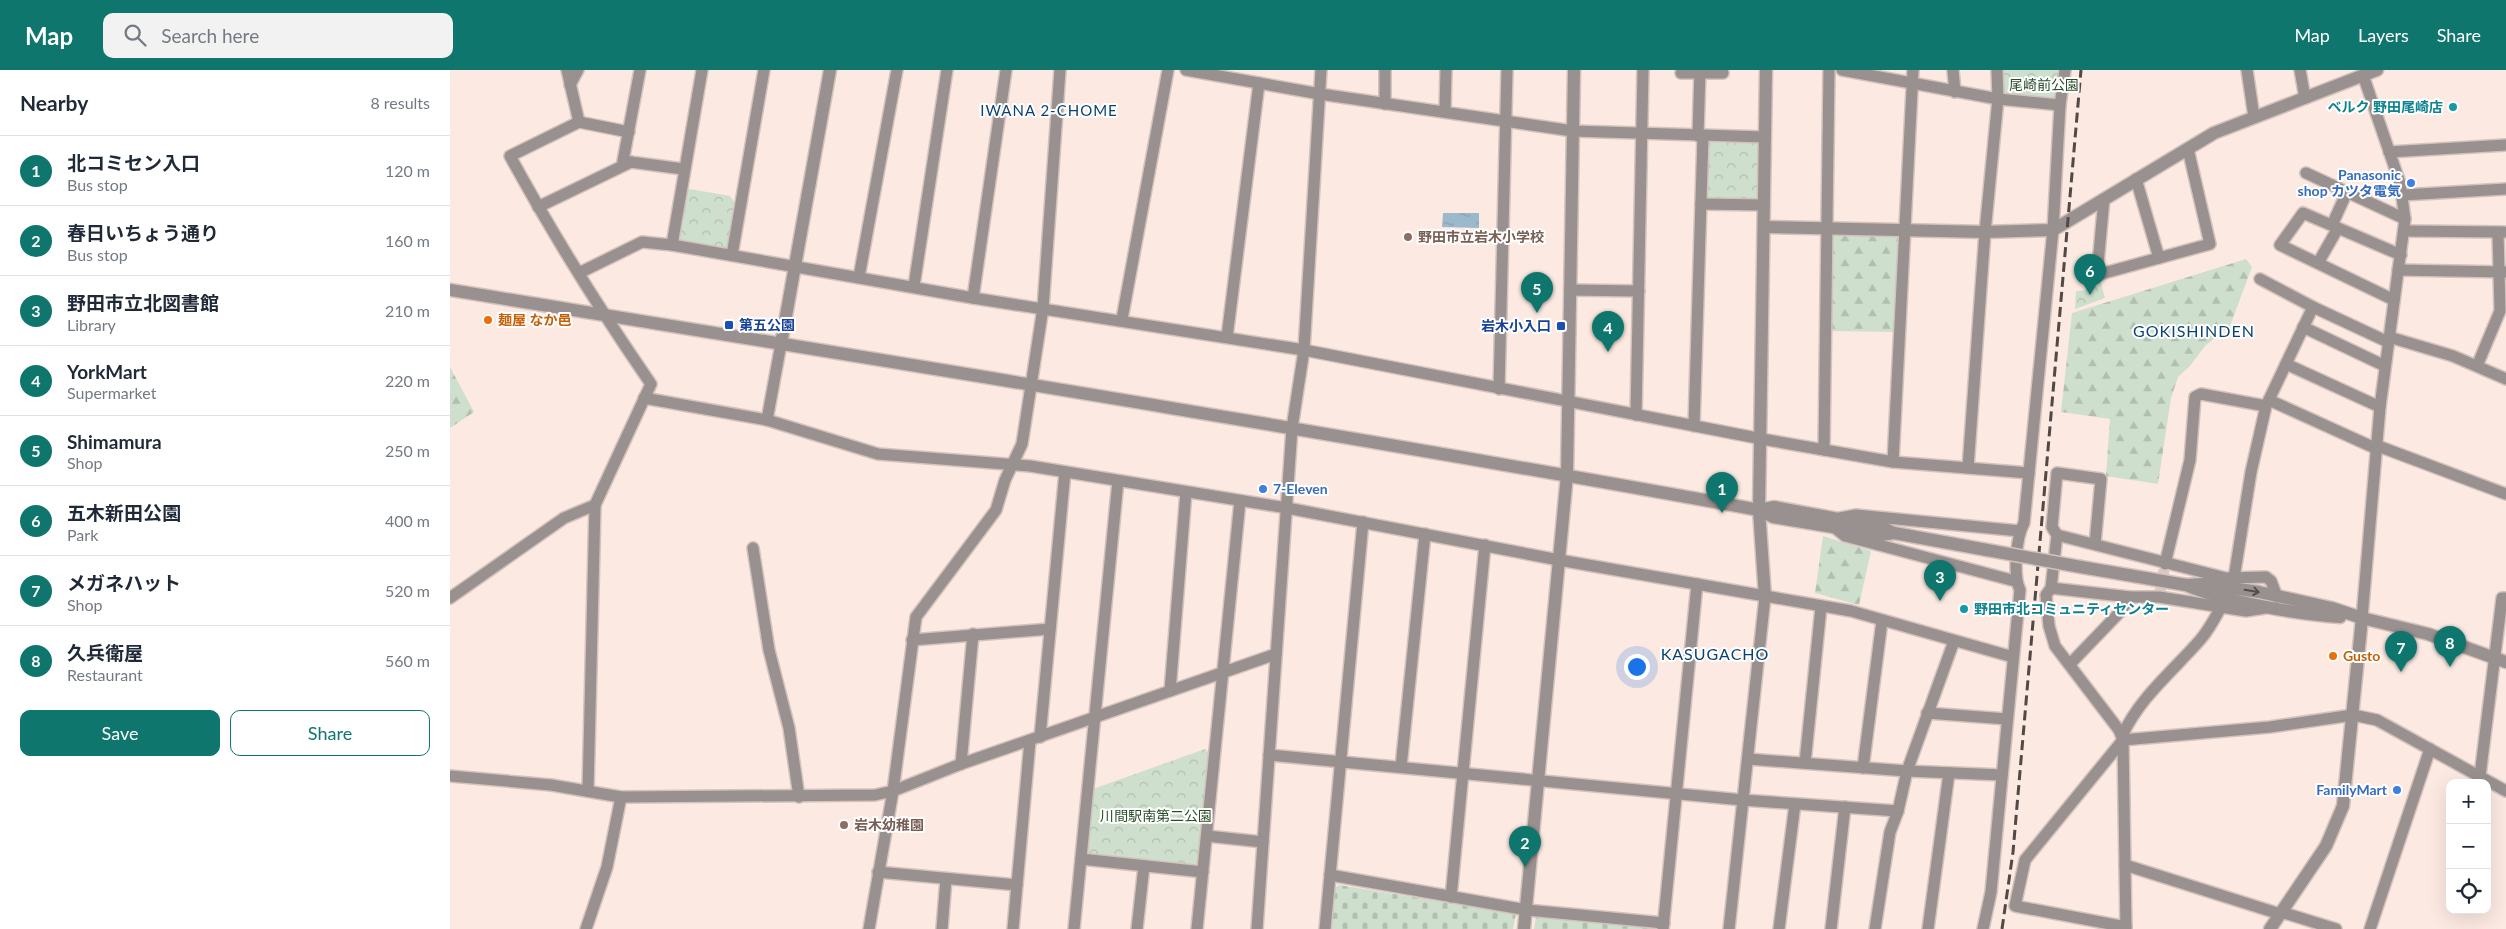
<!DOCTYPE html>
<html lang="en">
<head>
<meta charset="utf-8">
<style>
  body { margin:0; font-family:Lato,"Noto Sans JP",sans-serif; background:#f2f2f3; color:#1f2937 }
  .controls { position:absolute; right:15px; bottom:15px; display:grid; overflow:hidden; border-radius:10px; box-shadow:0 5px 20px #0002 }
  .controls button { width:45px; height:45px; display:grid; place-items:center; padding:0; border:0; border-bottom:1px solid #e0e1e3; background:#fff; color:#1f2937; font:25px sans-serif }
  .you { position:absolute; left:1186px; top:596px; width:18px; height:18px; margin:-12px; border:4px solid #fff; border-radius:50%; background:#1a73e8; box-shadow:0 0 0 8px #1a73e833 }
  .badge { display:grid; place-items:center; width:32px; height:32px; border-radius:50%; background:#0f766e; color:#fff; font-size:16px; font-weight:700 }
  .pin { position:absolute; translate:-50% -41px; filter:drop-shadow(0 1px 2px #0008) }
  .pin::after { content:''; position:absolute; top:26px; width:18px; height:15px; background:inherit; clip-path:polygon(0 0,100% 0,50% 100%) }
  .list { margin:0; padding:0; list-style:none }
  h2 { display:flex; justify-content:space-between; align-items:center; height:65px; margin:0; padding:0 20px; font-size:21px }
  h2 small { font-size:16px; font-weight:400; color:#747a83 }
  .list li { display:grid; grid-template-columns:32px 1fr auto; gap:15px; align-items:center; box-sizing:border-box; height:70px; padding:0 20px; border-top:1px solid #e0e1e3 }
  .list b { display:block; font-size:19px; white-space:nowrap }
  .list p { margin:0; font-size:16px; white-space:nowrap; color:#747a83 }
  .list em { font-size:16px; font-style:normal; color:#747a83 }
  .actions { display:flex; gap:10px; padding:15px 20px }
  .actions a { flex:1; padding:11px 0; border:1px solid #0f766e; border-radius:10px; text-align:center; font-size:18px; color:#0f766e }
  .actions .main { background:#0f766e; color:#fff }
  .icon { flex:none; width:28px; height:28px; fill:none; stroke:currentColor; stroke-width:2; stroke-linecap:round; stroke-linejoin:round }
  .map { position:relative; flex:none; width:2056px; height:859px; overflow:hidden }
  header { display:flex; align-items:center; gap:30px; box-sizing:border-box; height:70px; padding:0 25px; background:#0f766e; color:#fff }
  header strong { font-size:24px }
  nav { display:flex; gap:28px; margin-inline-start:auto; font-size:18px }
  .search { width:350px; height:45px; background:#f2f2f3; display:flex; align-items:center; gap:12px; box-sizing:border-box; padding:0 18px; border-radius:10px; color:#747a83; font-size:19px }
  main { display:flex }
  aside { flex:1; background:#fff }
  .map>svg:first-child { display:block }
  .forest { fill:url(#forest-firs) }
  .cemetery { fill:url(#cemetery-stones) }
  .park { fill:url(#park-crowns) }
  .water { fill:url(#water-ripples) }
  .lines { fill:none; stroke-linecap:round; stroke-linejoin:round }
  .minor-tunnel { stroke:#dbcac3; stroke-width:11; stroke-dasharray:11 5.5; stroke-linecap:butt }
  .minor-casing { stroke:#d4c3bd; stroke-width:14 }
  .tertiary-casing { stroke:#d4c3bd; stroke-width:15 }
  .minor { stroke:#99918f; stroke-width:11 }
  .tertiary { stroke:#99918f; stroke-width:12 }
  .rail { stroke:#524845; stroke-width:3; stroke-dasharray:10 5; stroke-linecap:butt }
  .tertiary-bridge-casing { stroke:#d4c3bd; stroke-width:15; stroke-linecap:butt }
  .tertiary-bridge { stroke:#99918f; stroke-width:12 }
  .oneway { stroke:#564e4c }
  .culture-dot { fill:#0f9aa8; stroke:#fff; stroke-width:2 }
  .shop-dot { fill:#3f7fe0; stroke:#fff; stroke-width:2 }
  .education-dot { fill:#8d6e63; stroke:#fff; stroke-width:2 }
  .food-dot { fill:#e8710a; stroke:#fff; stroke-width:2 }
  .transit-dot { fill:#1a4fb4; stroke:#fff; stroke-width:2 }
  .labels { text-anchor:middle; stroke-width:4; stroke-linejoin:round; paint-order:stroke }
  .park-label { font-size:14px; fill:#2a4d28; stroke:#fff }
  .culture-label { font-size:14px; font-weight:bold; fill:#0d838f; stroke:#fff; text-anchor:end }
  .shop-label { font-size:14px; font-weight:bold; fill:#366cbe; stroke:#fff; text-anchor:end }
  .education-label { font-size:14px; font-weight:bold; fill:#785e54; stroke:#fff; text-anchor:start }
  .food-label { font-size:14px; font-weight:bold; fill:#c56008; stroke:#fff; text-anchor:start }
  .transit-label { font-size:14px; font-weight:bold; fill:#164399; stroke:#fff; text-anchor:start }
  .neighbourhood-label { font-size:15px; letter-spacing:1px; fill:#0a4373; stroke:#fff }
  .quarter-label { font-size:16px; letter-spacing:1px; fill:#0a4373; stroke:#fff }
</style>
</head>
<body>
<header>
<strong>Map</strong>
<div class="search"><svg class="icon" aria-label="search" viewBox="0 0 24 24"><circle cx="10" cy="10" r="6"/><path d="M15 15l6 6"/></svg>Search here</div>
<nav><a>Map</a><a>Layers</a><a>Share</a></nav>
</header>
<main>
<aside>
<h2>Nearby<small>8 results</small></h2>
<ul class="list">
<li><span class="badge">1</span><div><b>北コミセン入口</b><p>Bus stop</p></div><em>120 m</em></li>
<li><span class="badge">2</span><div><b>春日いちょう通り</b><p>Bus stop</p></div><em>160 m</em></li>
<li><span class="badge">3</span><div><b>野田市立北図書館</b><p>Library</p></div><em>210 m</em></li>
<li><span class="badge">4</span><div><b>YorkMart</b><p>Supermarket</p></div><em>220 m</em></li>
<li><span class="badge">5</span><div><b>Shimamura</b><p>Shop</p></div><em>250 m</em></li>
<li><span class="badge">6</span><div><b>五木新田公園</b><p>Park</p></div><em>400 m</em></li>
<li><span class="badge">7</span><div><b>メガネハット</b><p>Shop</p></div><em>520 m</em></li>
<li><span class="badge">8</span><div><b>久兵衛屋</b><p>Restaurant</p></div><em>560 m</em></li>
</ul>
<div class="actions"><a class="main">Save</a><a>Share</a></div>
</aside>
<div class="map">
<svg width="2056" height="859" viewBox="0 0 2056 859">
  <defs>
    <pattern id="forest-firs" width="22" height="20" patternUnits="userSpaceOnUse" patternTransform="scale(1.25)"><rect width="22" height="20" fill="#cfdfcd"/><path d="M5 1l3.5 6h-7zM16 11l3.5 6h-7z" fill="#b1bfaf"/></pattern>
    <pattern id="cemetery-stones" width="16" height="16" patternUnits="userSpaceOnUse" patternTransform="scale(1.25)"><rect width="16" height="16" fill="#cfdfcd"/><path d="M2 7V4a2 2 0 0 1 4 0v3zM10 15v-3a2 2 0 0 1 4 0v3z" fill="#b1bfaf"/></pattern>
    <pattern id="park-crowns" width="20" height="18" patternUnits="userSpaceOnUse" patternTransform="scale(1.25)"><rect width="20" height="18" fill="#cfdfcd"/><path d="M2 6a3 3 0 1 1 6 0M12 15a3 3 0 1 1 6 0" fill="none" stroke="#b1bfaf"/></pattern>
    <pattern id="water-ripples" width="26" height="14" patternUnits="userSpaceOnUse" patternTransform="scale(1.25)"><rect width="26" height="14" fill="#9cb9cc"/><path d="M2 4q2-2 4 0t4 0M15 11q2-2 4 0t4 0" fill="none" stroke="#869eae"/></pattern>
  </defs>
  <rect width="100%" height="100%" fill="#fce9e2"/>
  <g class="forest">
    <path d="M1383 162 1450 165 1446 262 1380 261Z"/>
    <path d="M1796 189 1802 197 1780 256 1755 276 1740 296 1728 307 1721 328 1708 414 1656 406 1660 349 1611 342 1622 243Z"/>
    <path d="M0 297 24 342 0 358Z"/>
    <path d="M1373 466 1421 481 1409 535 1365 523Z"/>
  </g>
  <g class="cemetery">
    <path d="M889 815 1066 844 1063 859H881L885 818Z"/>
    <path d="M1086 847 1204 858 1205 859H1084Z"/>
  </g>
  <g class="park">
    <path d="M1551 0H1612L1607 31 1552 26Z"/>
    <path d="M1257 72 1311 73 1310 131 1256 130Z"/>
    <path d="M240 119 280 126 285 133 279 177 273 181 229 174 226 168 233 123Z"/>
    <path d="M1650 210 1655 228 1625 239 1626 221 1640 220 1641 214Z"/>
    <path d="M755 679 760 684 750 797 636 785 643 719Z"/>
  </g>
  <path class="water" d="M993 143H1029V158L992 157Z"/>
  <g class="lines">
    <path class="minor-tunnel" d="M1709 527 1715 494"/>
    <defs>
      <g id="minor">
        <path d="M117 0 129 52"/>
        <path d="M190 0 173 91 233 99"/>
        <path d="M736 0 870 24 1123 61 1315 67"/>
        <path d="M1392 0 1548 29 1610 35"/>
        <path d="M1503 0 1505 22"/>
        <path d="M1797 0 1804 47"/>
        <path d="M1850 0 1855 28"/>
        <path d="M1231 3H1273"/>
        <path d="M120 15 128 0"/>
        <path d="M935 34V0"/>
        <path d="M995 41 996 0"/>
        <path d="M1248 66 1250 0"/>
        <path d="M1939 82 2056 75"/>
        <path d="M1856 103 1955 149"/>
        <path d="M1686 109 1709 188"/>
        <path d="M1953 125 2056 119"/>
        <path d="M1654 129 1647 205 1760 174 1738 79"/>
        <path d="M1251 134 1314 135"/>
        <path d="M88 137 181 92"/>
        <path d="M1882 155 1897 122"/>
        <path d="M1954 161 2054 162"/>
        <path d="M222 175 252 0"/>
        <path d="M282 185 314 0"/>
        <path d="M1868 193 1888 158"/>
        <path d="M1948 200 2056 202"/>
        <path d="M129 203 192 172 222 175 523 228 854 280 1312 369 1443 392 1579 403"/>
        <path d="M409 207 447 0"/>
        <path d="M1810 209 1863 237 1938 272"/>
        <path d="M464 216 497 0"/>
        <path d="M1120 220 1189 221"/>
        <path d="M523 228 556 0"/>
        <path d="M1944 230 1830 175 1853 143 1951 185"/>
        <path d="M672 249 718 0"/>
        <path d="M1853 257 1935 296"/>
        <path d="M777 267 809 13"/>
        <path d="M1939 267 2003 286 2056 309"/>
        <path d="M1836 294 1930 337"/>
        <path d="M2027 296 2050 241 2048 163"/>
        <path d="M1049 319 1057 0"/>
        <path d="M194 328 317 350 428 384 580 396 837 438 1109 490 1401 541 1563 587"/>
        <path d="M1819 330 1927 379"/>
        <path d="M1186 345 1193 0"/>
        <path d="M317 350 331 274"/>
        <path d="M1244 356 1253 66"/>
        <path d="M1928 376 2056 424"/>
        <path d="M1374 380 1379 0"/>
        <path d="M1443 392 1463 0"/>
        <path d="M1518 398 1535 162 1548 29 1547 0"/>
        <path d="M1390 448 1406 445 1570 461"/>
        <path d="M1384 457 1395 466 1565 511"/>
        <path d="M1607 465 1776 508 1816 507 1821 511 1827 527"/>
        <path d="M1645 474 1651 409 1607 403 1602 457 1607 465 1601 518 1596 525 1599 556 1605 576 1669 660 1673 670 1676 859"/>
        <path d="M303 478 319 580 339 658 349 727"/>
        <path d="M1715 494 1740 390 1745 327 1751 324 1816 336"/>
        <path d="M1784 508 1801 402 1816 336 1863 237"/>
        <path d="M1601 518 1680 527H1709L1796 541 1815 538"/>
        <path d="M0 528 114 448 145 435"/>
        <path d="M1912 548 1930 337 1955 149 1950 113 1913 5"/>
        <path d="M462 570 600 559"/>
        <path d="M1620 594 1671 541 1680 527"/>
        <path d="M720 621 736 422"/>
        <path d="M1477 643 1557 649"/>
        <path d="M1672 666C1690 627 1722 602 1750 570 1759 560 1765 548 1771 537"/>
        <path d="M590 667 615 402"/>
        <path d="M819 685 1293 730 1448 741"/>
        <path d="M1298 689 1457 701 1552 705"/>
        <path d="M1355 693 1371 537"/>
        <path d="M511 694 523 564"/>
        <path d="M951 697 975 464"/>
        <path d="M1413 698 1432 551"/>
        <path d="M0 706 101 715 171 727 425 725 443 721 511 694 826 584"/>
        <path d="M2030 706 2052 528H2056"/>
        <path d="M138 721 145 435 201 314C150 240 103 165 60 86L129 52 179 62"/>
        <path d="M757 766 813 772"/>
        <path d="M631 789 753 802"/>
        <path d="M1675 795 1830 844"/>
        <path d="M428 802 567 815"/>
        <path d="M880 805 1077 840 1214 853"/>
        <path d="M1001 827 1035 475"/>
        <path d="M1831 842 1886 859"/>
        <path d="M1676 857 1565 836 1575 790 1673 670 1820 657 1903 645 1927 650 2056 721"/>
        <path d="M136 859 157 797 171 727"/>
        <path d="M419 859 443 721 466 547 546 440 555 410 572 374 593 238 610 0"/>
        <path d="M492 859 496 809"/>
        <path d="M563 859 580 671"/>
        <path d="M624 859 668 411"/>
        <path d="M687 859 694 796"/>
        <path d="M747 859 790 431"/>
        <path d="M807 859 842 358 854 280 871 0"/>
        <path d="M875 859 913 452"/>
        <path d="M1213 859 1247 514"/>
        <path d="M1279 859 1315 527"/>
        <path d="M1329 859 1345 734"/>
        <path d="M1381 859 1395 737"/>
        <path d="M1425 859 1440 762 1448 741 1457 701 1504 571"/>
        <path d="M1478 859 1499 703"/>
        <path d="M1533 859 1541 822 1570 520C1563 506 1566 467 1574 453L1603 160 1610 35 1615 0"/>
        <path d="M1920 859 1980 679"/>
      </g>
      <g id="tertiary">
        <path d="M1314 157 1535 162 1603 160 1764 63 1927 0"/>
        <path d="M0 220C437 291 874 361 1309 440L1323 447 1431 465 1444 463"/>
        <path d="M331 274 380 0"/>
        <path d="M1309 440 1324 437 1432 457 1444 463 1537 480"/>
        <path d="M1631 497 1736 515C1775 532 1848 544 1890 547"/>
        <path d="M1736 515 1754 514 1809 522 1882 538 1912 548 1978 564 2056 592"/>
        <path d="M1315 527 1309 440 1316 0"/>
        <path d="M1074 859 1117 405 1124 0"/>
        <path d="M1820 859 1876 776 1893 736 1912 548"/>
      </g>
    </defs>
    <use href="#minor" class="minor-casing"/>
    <use href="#tertiary" class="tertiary-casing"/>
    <use href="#minor" class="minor"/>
    <use href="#tertiary" class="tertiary"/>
    <path class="rail" d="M1552 859 1563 782 1631 0"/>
    <defs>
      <path id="tertiary-bridge" d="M1537 480 1631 497"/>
    </defs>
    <use href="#tertiary-bridge" class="tertiary-bridge-casing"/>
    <use href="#tertiary-bridge" class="tertiary-bridge"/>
  </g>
  <defs><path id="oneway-shaft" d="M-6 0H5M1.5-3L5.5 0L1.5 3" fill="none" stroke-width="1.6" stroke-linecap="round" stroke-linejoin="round" transform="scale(1.25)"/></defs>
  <use class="oneway" href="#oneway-shaft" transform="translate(1802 521) rotate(9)"/>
  <g class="culture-dot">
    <circle cx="2003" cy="37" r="5"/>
    <circle cx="1514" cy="539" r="5"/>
  </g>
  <g class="shop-dot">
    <circle cx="1961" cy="113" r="5"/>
    <circle cx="813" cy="419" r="5"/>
    <circle cx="1947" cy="720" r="5"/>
  </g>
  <g class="education-dot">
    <circle cx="958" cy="167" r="5"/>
    <circle cx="394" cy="755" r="5"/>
  </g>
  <g class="food-dot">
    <circle cx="38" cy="250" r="5"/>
    <circle cx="1883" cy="586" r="5"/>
  </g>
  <g class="transit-dot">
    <rect x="274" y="250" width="10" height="10" rx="2.5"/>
    <rect x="1106" y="251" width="10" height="10" rx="2.5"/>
  </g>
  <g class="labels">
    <g class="park-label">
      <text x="1594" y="20">尾崎前公園</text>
      <text x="706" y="751">川間駅南第二公園</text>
    </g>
    <g class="culture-label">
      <text x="1993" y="42">ベルク 野田尾崎店</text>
      <text x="1524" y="544" text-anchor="start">野田市北コミュニティセンター</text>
    </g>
    <g class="shop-label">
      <text x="1951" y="110">Panasonic<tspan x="1951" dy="16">shop カツタ電気</tspan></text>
      <text x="823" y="424" text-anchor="start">7-Eleven</text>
      <text x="1937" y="725">FamilyMart</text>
    </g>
    <g class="education-label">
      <text x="968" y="172">野田市立岩木小学校</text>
      <text x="404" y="760">岩木幼稚園</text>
    </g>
    <g class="food-label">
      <text x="48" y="255">麺屋 なか邑</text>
      <text x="1893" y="591">Gusto</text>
    </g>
    <g class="transit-label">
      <text x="289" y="260">第五公園</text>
      <text x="1101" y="261" text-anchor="end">岩木小入口</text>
    </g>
    <g class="neighbourhood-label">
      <text x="599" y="46">IWANA 2-CHOME</text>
    </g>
    <g class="quarter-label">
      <text x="1744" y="267">GOKISHINDEN</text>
      <text x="1265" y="590">KASUGACHO</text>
    </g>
  </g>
</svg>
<div class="controls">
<button>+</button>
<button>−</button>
<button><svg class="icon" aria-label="locate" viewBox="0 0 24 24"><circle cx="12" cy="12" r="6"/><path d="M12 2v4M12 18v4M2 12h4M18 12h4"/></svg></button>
</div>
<div class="you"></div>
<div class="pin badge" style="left:1272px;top:443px">1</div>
<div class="pin badge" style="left:1075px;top:797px">2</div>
<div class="pin badge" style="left:1490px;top:531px">3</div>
<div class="pin badge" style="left:1158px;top:282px">4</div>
<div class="pin badge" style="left:1087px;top:243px">5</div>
<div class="pin badge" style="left:1640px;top:225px">6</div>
<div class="pin badge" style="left:1951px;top:602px">7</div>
<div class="pin badge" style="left:2000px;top:597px">8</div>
</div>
</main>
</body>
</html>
